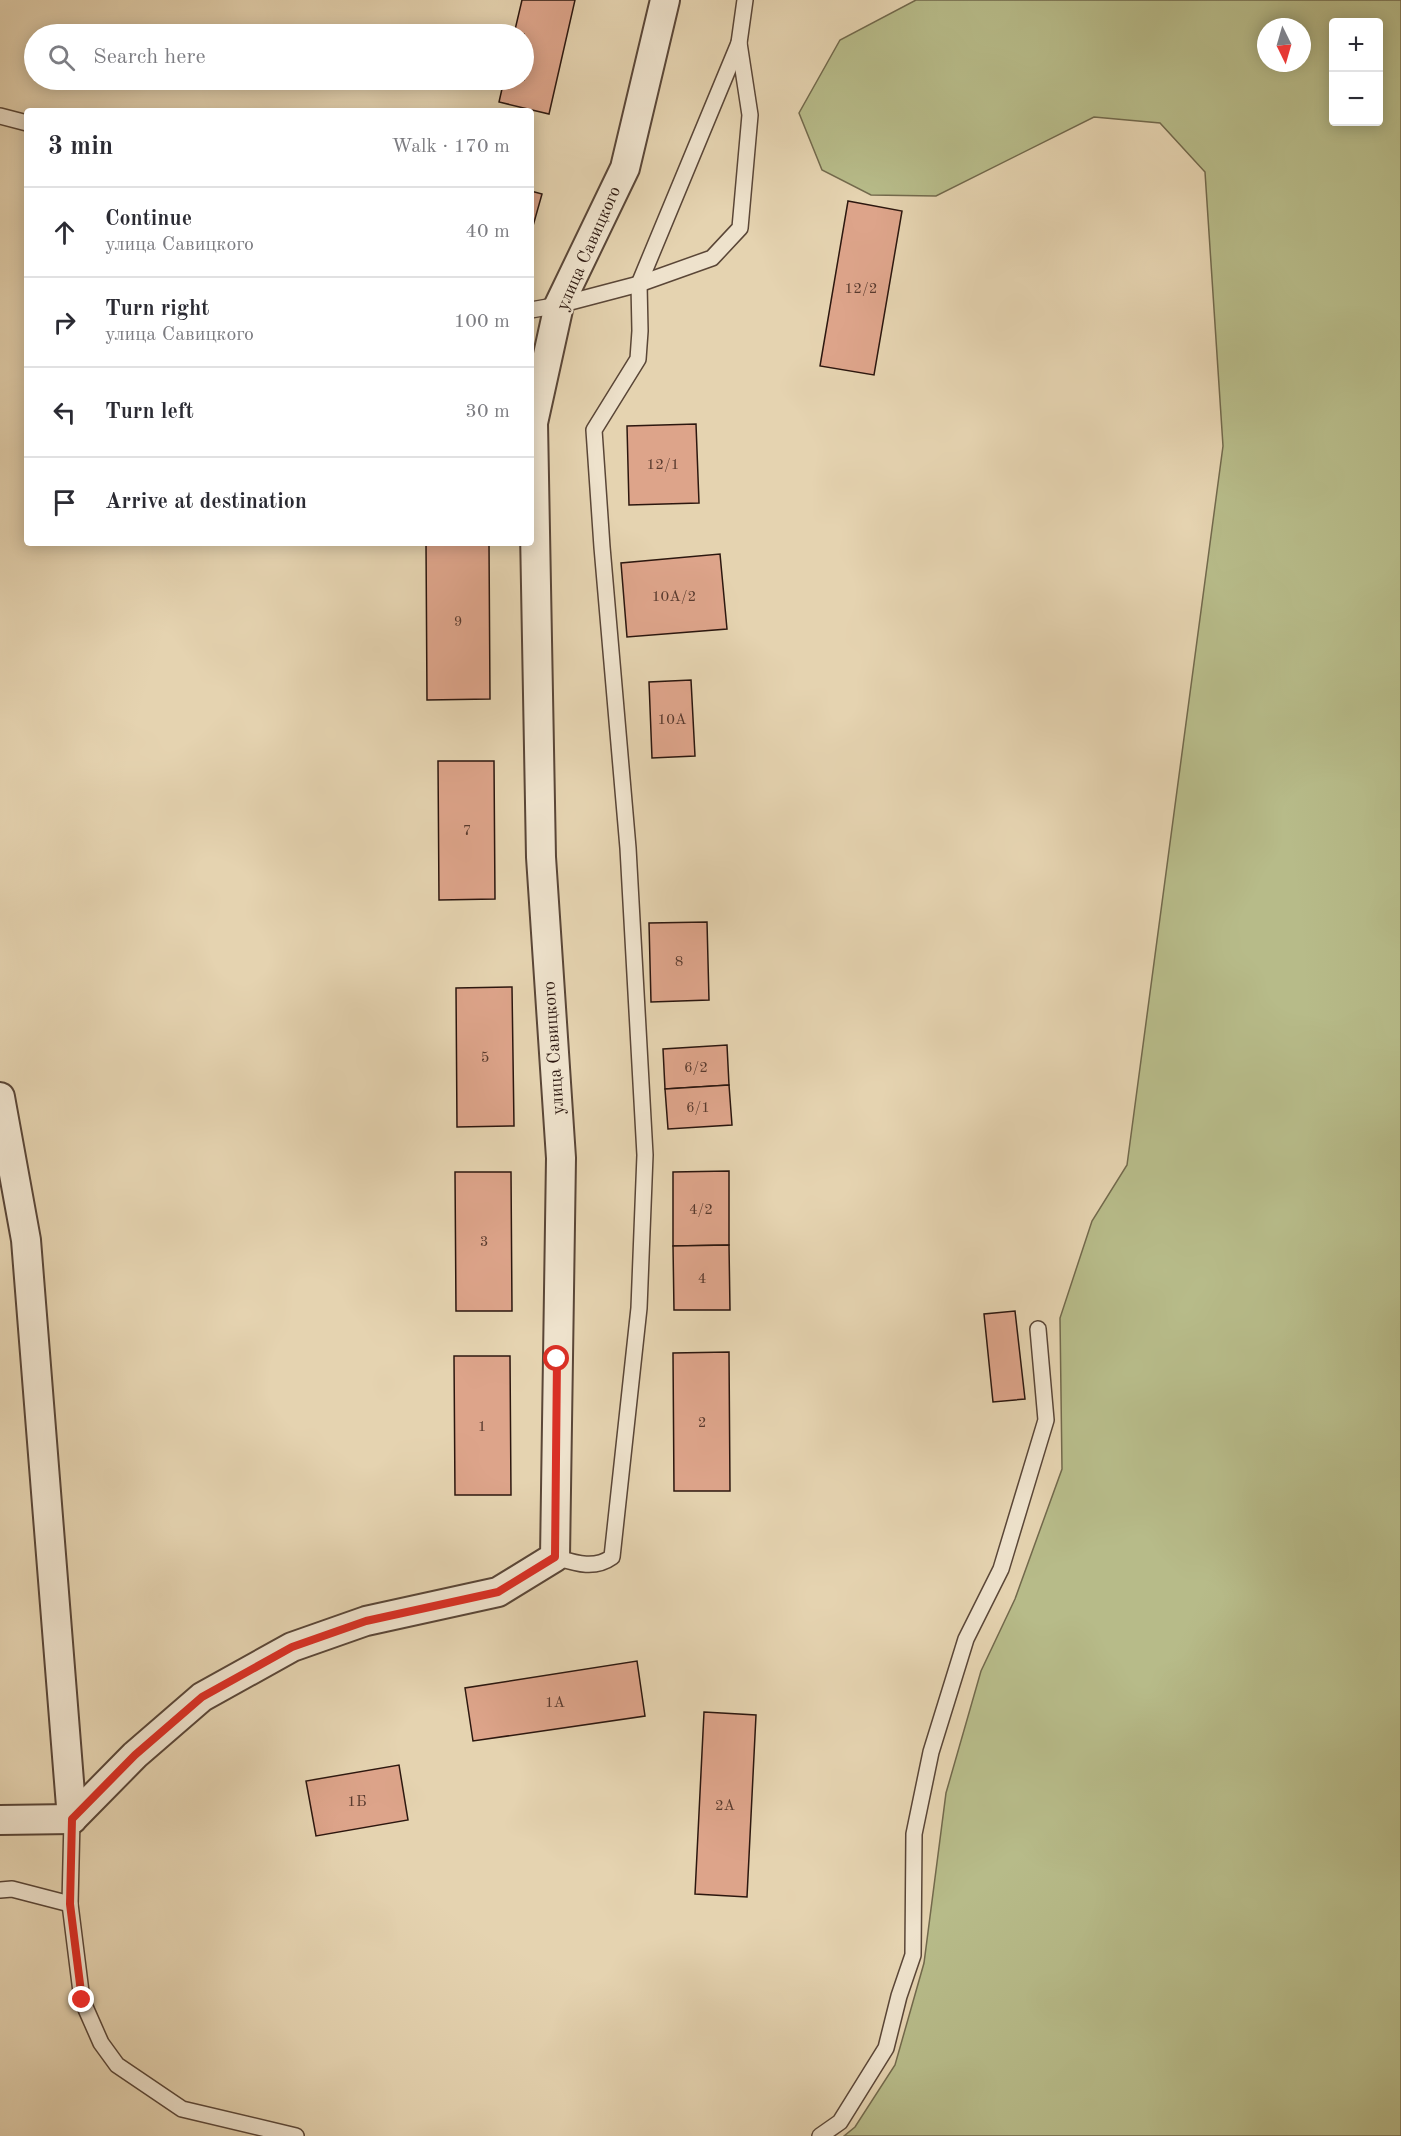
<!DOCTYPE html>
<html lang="en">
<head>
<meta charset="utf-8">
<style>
  body { margin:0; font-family:"Old Standard TT",serif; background:#f2f2f3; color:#2b2b33 }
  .controls { position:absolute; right:18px; top:18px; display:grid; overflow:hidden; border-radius:6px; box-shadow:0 3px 15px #0003 }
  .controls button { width:54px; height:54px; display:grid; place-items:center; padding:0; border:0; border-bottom:2px solid #e1e1e2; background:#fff; color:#2b2b33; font:30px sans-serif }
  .compass { position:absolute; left:1257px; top:18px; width:54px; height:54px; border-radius:50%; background:#fff; box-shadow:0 3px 15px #0003; rotate:175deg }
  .stop { position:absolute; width:18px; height:18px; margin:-14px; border:4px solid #d93025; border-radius:50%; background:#fff }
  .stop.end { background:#d93025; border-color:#fff; box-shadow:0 2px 6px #0008 }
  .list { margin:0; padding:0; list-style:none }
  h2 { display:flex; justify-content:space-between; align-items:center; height:78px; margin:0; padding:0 24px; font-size:26px }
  h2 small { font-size:20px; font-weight:400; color:#7c7c81 }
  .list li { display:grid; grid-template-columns:39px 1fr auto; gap:18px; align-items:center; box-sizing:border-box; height:90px; padding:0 24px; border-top:2px solid #e1e1e2 }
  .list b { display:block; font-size:22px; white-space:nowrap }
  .list p { margin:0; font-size:20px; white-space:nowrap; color:#7c7c81 }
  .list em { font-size:20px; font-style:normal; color:#7c7c81 }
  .icon { flex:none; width:33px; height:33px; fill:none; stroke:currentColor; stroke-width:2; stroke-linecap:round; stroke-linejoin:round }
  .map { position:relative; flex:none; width:1401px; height:2136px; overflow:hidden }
  .search { position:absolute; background:#fff; box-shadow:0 3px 15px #0003; left:24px; top:24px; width:510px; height:66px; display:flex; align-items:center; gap:15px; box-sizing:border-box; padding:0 21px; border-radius:33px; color:#7c7c81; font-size:22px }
  .panel { position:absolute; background:#fff; box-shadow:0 3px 15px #0003; left:24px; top:108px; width:510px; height:438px; border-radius:6px }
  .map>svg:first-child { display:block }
  .green { fill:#b7bb89; stroke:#72694c; stroke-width:1.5; fill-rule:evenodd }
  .building { fill:#dda48a; stroke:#2c170f; stroke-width:1.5 }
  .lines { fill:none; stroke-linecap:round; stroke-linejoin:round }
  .service-casing { stroke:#5a4637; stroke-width:18 }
  .minor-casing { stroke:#5a4637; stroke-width:32 }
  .service { stroke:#eee2cc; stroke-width:15 }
  .minor { stroke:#eee2cc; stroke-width:28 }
  .route { stroke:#d93025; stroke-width:8 }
  .labels { text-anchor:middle; stroke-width:4.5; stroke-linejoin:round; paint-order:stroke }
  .number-label { font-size:15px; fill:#583a2e }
  .street-label { font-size:18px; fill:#2c170f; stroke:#eee2cc }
</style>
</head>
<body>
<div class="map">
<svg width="1401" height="2136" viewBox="0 0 1401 2136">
  <rect width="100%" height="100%" fill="#e5d3b0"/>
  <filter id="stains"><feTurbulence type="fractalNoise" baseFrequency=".00333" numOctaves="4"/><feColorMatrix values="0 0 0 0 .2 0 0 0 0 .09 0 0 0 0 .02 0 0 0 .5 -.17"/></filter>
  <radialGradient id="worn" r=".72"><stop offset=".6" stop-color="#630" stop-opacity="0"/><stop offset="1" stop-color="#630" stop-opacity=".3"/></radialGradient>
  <path class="green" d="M916 0H1401V2136H844L855 2127 895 2065 924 1963 946 1793 981 1671 1015 1599 1062 1469 1060 1318 1092 1221 1127 1165 1223 446 1205 172 1160 123 1094 117 936 196 871 195 822 170 799 113 840 40ZM1334 22H1378V122H1334ZM1266 27H1302V63H1266Z"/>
  <g class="building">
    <path d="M522 0H575L549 114 499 102 504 80H524V34H514Z"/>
    <path d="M531 191 542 194 531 233Z"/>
    <path d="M848 201 902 211 874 375 820 366Z"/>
    <path d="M696 424 699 503 629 505 627 426Z"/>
    <path d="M426 543H489L490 699 427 700Z"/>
    <path d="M720 554 727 629 627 637 621 563Z"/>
    <path d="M691 680 695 756 652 758 649 682Z"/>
    <path d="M438 761H494L495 899 439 900Z"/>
    <path d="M707 922 709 1000 651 1002 649 923Z"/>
    <path d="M512 987 514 1126 457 1127 456 988Z"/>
    <path d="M727 1045 729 1085 665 1089 663 1049Z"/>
    <path d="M729 1085 732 1125 668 1129 665 1089Z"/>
    <path d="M729 1171V1245L673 1246V1172Z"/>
    <path d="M455 1172H511L512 1311H456Z"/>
    <path d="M729 1245 730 1310H674L673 1246Z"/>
    <path d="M1015 1311 1025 1399 993 1402 984 1314Z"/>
    <path d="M729 1352 730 1491H674L673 1353Z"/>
    <path d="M454 1356H510L511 1495H455Z"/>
    <path d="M637 1661 645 1716 473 1741 465 1688Z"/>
    <path d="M704 1712 756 1715 747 1897 695 1894Z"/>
    <path d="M399 1765 408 1820 316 1836 306 1781Z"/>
  </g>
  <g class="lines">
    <defs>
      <g id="service">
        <path d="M0 116 27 123"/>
        <path d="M531 310 559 305 639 284 712 258 740 228 750 115 739 43 745 0"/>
        <path d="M555 1557C575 1563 594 1570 612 1557L639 1308 645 1155 628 848 602 547 594 430 638 359 640 331 639 284 739 43"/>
        <path d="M72 1819 70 1904 82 2000 101 2043 117 2065 182 2109 296 2136"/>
        <path d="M0 1890 12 1889 70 1904"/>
        <path d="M820 2136 840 2122 886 2048 899 1996 913 1955 914 1834 931 1752 966 1639 1001 1569 1046 1420 1038 1329"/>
      </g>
      <g id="minor">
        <path d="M0 1097 26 1240 72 1819"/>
        <path d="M72 1819 135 1755 202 1697 292 1647 366 1621 498 1592 555 1557 561 1158 541 857 533 423 559 305 625 168 665 0"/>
        <path d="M0 1820 72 1819"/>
      </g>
    </defs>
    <use href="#service" class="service-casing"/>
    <use href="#minor" class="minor-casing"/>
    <use href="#service" class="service"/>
    <use href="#minor" class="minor"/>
  </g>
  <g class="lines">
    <path class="route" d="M82 2000 70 1904 72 1819 135 1755 202 1697 292 1647 366 1621 498 1592 555 1557 557 1359"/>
  </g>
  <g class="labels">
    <g class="number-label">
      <text x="861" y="293">12/2</text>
      <text x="663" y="469">12/1</text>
      <text x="674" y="601">10А/2</text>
      <text x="458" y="626">9</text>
      <text x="672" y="724">10А</text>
      <text x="467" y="835">7</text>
      <text x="679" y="966">8</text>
      <text x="485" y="1062">5</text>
      <text x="696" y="1072">6/2</text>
      <text x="698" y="1112">6/1</text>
      <text x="701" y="1214">4/2</text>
      <text x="484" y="1246">3</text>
      <text x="702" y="1283">4</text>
      <text x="702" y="1427">2</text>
      <text x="482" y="1431">1</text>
      <text x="555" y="1707">1А</text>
      <text x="357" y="1806">1Б</text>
      <text x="725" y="1810">2А</text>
    </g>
    <g class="street-label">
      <text transform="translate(588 248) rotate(-66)" y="6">улица Савицкого</text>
      <text transform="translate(553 1048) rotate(-94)" y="6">улица Савицкого</text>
    </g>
  </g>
  <rect width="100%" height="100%" filter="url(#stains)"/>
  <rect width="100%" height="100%" fill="url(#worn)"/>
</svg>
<div class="controls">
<button>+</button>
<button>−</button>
</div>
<svg class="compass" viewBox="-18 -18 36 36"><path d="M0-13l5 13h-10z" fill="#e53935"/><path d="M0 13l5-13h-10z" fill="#7c7c81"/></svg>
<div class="stop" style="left:557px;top:1359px"></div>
<div class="stop end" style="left:82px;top:2000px"></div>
<div class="search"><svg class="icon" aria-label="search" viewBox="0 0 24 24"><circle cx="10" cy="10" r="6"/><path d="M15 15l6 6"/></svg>Search here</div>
<section class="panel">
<h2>3 min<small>Walk · 170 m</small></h2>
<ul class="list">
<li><svg class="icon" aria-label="ahead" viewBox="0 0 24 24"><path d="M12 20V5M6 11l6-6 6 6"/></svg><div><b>Continue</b><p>улица Савицкого</p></div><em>40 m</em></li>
<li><svg class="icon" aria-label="right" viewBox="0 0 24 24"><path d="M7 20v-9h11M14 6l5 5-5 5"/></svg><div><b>Turn right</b><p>улица Савицкого</p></div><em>100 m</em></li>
<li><svg class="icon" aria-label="left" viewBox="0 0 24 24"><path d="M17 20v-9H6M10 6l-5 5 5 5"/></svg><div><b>Turn left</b></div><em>30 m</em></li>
<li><svg class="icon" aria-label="arrive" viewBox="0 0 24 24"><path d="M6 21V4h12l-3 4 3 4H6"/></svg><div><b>Arrive at destination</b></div></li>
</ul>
</section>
</div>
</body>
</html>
